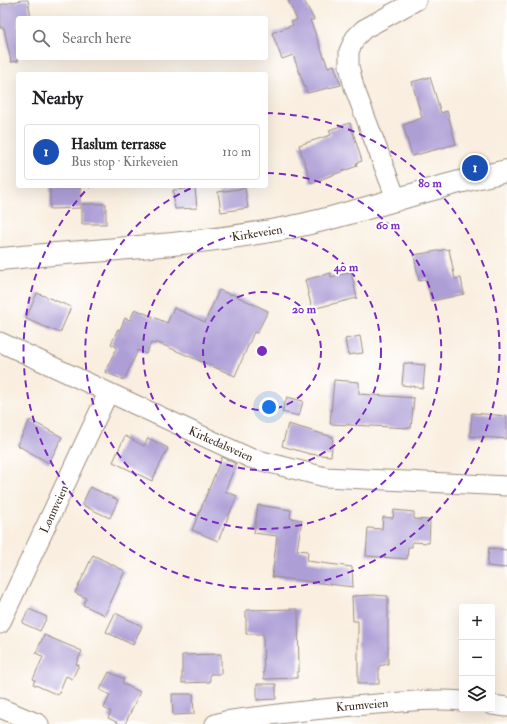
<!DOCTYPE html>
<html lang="en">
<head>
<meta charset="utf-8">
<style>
  body { margin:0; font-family:"IM FELL Double Pica",serif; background:#f6f6f6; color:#202124 }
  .controls { position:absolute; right:12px; bottom:12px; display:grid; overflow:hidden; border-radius:4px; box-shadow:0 4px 16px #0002 }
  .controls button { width:36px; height:36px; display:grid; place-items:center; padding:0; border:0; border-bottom:1px solid #e0e0e0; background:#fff; color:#202124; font:20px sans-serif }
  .you { position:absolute; left:269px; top:407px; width:14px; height:14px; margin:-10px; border:3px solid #fff; border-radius:50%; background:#1a73e8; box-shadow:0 0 0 6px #1a73e833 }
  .badge { display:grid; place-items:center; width:26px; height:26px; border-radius:50%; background:#7c3aed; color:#fff; font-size:13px; font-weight:700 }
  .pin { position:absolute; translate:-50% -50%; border:2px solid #fff; box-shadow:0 1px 4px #0006 }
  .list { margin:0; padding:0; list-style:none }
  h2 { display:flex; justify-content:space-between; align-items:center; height:52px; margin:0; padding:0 16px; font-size:17px }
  h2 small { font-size:13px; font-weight:400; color:#757577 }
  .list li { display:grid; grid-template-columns:26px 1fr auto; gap:12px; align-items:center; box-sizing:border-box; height:56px; margin:0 8px 8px; padding:0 8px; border:1px solid #e0e0e0; border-radius:4px }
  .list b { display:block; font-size:15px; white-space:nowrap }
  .list p { margin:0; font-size:13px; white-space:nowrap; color:#757577 }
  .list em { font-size:13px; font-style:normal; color:#757577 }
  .icon { flex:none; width:22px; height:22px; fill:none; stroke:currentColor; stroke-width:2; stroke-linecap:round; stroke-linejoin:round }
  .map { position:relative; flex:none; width:507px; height:724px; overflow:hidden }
  .search { position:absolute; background:#fff; box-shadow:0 4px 16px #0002; left:16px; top:16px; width:252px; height:44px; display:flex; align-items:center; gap:10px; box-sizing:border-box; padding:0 14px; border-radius:4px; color:#757577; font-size:15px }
  .panel { position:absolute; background:#fff; box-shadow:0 4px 16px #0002; left:16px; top:72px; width:252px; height:116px; border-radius:4px }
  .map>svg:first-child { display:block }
  .building { fill:#ad9fd6 }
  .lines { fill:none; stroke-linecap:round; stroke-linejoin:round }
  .minor-casing { stroke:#9a8c7e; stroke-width:21 }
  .secondary-casing { stroke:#9a8c7e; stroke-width:24 }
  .minor { stroke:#fff; stroke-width:19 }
  .secondary { stroke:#fff; stroke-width:22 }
  .ring { fill:none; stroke:#7b2cbf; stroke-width:2; stroke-dasharray:7 5 }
  .labels { text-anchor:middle; stroke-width:4; stroke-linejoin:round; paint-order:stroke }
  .street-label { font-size:12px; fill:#3b2a1e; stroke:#fff }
  .centre { fill:#7b2cbf; stroke:#fff; stroke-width:2 }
  .ring-label { font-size:12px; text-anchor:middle; font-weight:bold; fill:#7b2cbf; stroke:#fff; stroke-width:4; stroke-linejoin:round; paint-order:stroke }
</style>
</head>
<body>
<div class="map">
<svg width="507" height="724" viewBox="0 0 507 724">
  <rect width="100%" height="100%" fill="#fff"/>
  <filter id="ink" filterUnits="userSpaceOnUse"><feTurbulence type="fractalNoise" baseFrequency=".025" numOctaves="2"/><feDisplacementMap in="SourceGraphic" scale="8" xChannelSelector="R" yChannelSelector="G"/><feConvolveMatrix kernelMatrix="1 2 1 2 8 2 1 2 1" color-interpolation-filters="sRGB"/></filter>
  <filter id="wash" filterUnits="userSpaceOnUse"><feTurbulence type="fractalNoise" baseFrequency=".012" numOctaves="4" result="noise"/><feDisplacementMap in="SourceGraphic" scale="16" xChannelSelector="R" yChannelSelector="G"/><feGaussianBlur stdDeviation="0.9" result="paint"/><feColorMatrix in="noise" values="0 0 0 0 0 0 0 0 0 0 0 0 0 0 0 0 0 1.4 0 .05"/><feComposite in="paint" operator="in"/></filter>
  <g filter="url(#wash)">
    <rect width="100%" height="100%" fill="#f9eedf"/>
    <g id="blocks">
      <g class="building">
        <path d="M22 0H28L31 18H18V61L11 62 4 28H0V5Z"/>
        <path d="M288 0H304L314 20H310L328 67 334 65 341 85 307 93 293 55 282 59 272 33 293 25 291 22 297 20Z"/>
        <path d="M430 77 441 113 447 111 456 144 412 156 403 125 422 118 412 82Z"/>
        <path d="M350 123 362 161 356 163 357 166 311 183 299 145 331 135 329 130Z"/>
        <path d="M50 186H80V208L50 209Z"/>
        <path d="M195 188 197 208 175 209 173 190Z"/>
        <path d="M245 188 248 208 221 212 218 192Z"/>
        <rect x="82" y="204" width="24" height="20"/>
        <path d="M449 249 455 279 461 278 464 294 431 301 427 279 419 281 414 255Z"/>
        <path d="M351 272 357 298 312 309 305 280 331 273V277Z"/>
        <path d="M219 290 231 295 232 294 268 311 257 333 254 332 235 376 156 342 155 344 151 343 146 354 138 350 124 380 105 372 117 347 111 344 118 329 120 330 125 318 130 320 135 309 167 323 174 308 205 322Z"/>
        <path d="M37 293 71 307 60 333 26 319Z"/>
        <path d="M360 336 363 353 348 355 345 339Z"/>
        <path d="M404 363 425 365 423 388 402 385Z"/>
        <path d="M334 380 359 382V394L414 398 411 428 330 424Z"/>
        <path d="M287 397 303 401 299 416 282 412Z"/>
        <path d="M472 413 507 416V439L470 436Z"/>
        <path d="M30 420 62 437 49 463 17 445Z"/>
        <path d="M288 424 333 437 331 456 310 454 282 446Z"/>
        <path d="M125 436 144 446 148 438 168 448 152 481 113 462Z"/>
        <path d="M222 457 236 464 225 491 237 496 218 541 192 530Z"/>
        <path d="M90 487 118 500 110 518 82 505Z"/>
        <path d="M258 505 291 510 290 518 302 520 297 550 308 551 307 561 352 567 353 587 272 577 277 536 254 533Z"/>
        <path d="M394 510 414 512V519L430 520 429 543 412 542V547H408L407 559 366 556 368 528 382 529 383 517 393 518Z"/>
        <path d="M489 548 507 550V568L487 566Z"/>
        <path d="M93 555 125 571 105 615 83 605 86 598 75 593Z"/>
        <path d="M373 595 388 596V664L379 666V684H358V621H353L352 596Z"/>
        <path d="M29 609 47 617 40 631 22 623Z"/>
        <path d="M298 609 299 672H297V678L264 679 263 634H246V610Z"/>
        <path d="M115 613 142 626 133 645 106 632Z"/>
        <path d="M44 635 82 651 76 664 79 665 72 679 66 676 58 695 33 684 35 680 33 679 43 657 36 653Z"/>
        <path d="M221 654V674H210V682L182 683V655Z"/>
        <path d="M109 672 124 679 122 683 140 692 125 724H121L108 718 111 712 104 708 110 695 100 690Z"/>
        <path d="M257 684H276V699L257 700Z"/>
        <path d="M172 694H193L194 714 173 715Z"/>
      </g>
    </g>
  </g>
  <g filter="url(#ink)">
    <use href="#blocks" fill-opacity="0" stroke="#9a8c7e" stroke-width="1"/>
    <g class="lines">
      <defs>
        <g id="minor">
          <path d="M397 201 354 87 349 66V51L355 38 364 29 417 0"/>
          <path d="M0 342 250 458 325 477 507 486"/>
          <path d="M0 624 108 393"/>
          <path d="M492 705 507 707"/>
          <path d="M0 708 39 724"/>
          <path d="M215 724 225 721C275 714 326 708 377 704 405 702 434 698 462 701"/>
        </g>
        <path id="secondary" d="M0 259C92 250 185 246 276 230 354 216 429 186 507 171"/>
      </defs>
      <use href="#minor" class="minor-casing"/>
      <use href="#secondary" class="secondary-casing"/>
      <use href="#minor" class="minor"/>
      <use href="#secondary" class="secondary"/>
    </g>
  </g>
  <g class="ring">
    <circle cx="262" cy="351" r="59"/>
    <circle cx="262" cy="351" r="119"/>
    <path d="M267 173A178 178 0 1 1 194 187"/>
    <path d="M266 113A238 238 0 1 1 89 187"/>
  </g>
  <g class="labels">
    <g class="street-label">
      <text transform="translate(257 233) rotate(-9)" y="4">Kirkeveien</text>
      <text transform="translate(221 444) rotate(24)" y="4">Kirkedalsveien</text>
      <text transform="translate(54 509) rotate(-65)" y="4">Lønnveien</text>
      <text transform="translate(362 705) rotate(-5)" y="4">Krumveien</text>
    </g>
  </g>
  <circle cx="262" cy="351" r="6" class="centre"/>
  <g class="ring-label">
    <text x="430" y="187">80 m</text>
    <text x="388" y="229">60 m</text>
    <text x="346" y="271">40 m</text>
    <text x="304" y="313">20 m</text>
  </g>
</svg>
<div class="controls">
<button>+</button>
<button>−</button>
<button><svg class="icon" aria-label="layers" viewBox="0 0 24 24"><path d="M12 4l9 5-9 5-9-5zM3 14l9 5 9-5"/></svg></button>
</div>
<div class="you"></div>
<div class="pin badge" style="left:475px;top:168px;background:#1a4fb4">1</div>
<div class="search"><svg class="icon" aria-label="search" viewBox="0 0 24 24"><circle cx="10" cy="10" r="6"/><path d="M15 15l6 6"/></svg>Search here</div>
<section class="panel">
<h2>Nearby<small></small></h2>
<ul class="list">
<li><span class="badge" style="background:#1a4fb4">1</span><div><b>Haslum terrasse</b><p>Bus stop · Kirkeveien</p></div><em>110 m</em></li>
</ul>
</section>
</div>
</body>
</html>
